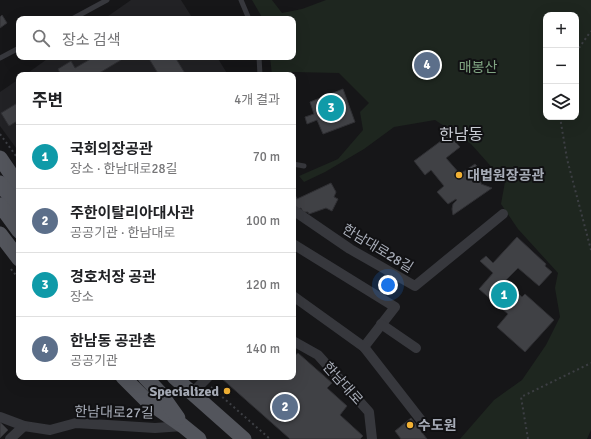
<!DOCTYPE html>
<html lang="ko">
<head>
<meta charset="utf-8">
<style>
  body { margin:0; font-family:Signika,"Noto Sans KR",sans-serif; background:#f2f2f2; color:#202124 }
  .controls { position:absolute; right:12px; top:12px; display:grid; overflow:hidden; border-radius:8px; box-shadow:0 4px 16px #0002 }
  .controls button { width:36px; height:36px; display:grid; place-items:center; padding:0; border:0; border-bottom:1px solid #e0e0e0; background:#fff; color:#202124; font:20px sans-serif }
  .you { position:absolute; left:388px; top:285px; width:14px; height:14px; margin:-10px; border:3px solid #fff; border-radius:50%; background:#1a73e8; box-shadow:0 0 0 6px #1a73e833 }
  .badge { display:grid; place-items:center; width:26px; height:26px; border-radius:50%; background:#0b8043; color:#fff; font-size:13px; font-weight:700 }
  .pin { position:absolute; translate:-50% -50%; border:2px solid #fff; box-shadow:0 1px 4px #0006 }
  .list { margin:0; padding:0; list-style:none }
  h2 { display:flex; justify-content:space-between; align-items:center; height:52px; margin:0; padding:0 16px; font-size:17px }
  h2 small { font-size:13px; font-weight:400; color:#757577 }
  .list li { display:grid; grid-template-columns:26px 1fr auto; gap:12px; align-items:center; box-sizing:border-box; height:64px; padding:0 16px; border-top:1px solid #e0e0e0 }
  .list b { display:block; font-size:15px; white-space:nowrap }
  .list p { margin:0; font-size:13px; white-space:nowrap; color:#757577 }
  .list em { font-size:13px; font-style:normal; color:#757577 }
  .icon { flex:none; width:22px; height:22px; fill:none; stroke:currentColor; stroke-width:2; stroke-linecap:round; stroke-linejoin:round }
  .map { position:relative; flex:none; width:591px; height:439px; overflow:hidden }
  .search { position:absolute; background:#fff; box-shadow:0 4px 16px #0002; left:16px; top:16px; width:280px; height:44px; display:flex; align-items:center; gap:10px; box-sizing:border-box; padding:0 14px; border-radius:8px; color:#757577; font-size:15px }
  .panel { position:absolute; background:#fff; box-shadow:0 4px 16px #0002; left:16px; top:72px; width:280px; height:308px; border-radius:8px }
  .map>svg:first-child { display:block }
  .built { fill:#222225 }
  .green { fill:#1e261f; fill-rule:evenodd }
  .building { fill:#404145; stroke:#303034 }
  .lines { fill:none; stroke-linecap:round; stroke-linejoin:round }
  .path { stroke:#3d3f44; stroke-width:2; stroke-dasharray:2 3; stroke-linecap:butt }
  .lane { stroke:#37383d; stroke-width:5 }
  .street { stroke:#37383d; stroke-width:10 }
  .primary { stroke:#53555c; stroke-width:15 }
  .poi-dot { fill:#f2b134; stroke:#111113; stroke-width:1.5 }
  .labels { text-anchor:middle; stroke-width:4; stroke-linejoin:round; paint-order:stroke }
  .park-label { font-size:14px; fill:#7fa381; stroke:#111113 }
  .poi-label { font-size:14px; font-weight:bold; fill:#a8adb8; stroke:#111113; text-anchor:start }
  .street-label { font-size:14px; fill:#a8adb8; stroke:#111113 }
  .quarter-label { font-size:16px; fill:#c9ccd4; stroke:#111113 }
</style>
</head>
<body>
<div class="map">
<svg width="591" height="439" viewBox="0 0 591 439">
  <rect width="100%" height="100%" fill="#161618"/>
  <g class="built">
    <path d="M131 0H181L193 19H104Z"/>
    <path d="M50 57H217L228 75H25Z"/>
    <path d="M19 79V152L0 126V92Z"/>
  </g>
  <path class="green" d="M252 0H272L282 13 302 9 326 0H591V430L587 439H460L494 400 522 380 546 345 560 317 555 288 558 273 518 229 501 204 505 182 471 144 435 120 394 127 364 149 325 172 304 182 299 176 338 159 363 130 360 112 369 103 339 73 293 72 283 75H272L270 57H293V19H263ZM546 15H576V117H546Z"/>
  <g class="building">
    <path d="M2 15 7 23 0 28V17Z"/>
    <path d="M94 57H126L96 75H61L58 69 71 61 75 68Z"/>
    <path d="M148 57H175L186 75H159Z"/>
    <path d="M343 89 355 122 323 134 317 120 307 124 305 117 314 114 310 102Z"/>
    <path d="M19 102V120L9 126 1 113Z"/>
    <path d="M449 135 460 147 446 158 460 174 475 164 486 177 481 181V184L492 188 453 215 452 209 453 204 457 200 456 199 448 204 437 192 444 186 431 170 425 175 414 161Z"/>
    <path d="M331 183 336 192 334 197 338 199 332 211 326 208 309 214 308 212H303L301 208 296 210 293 206V196L295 195 297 199Z"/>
    <path d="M517 237 546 264 545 266 552 272 539 286 518 268 505 281 522 297 525 294 554 320 525 352 497 327 508 314 479 289 493 273 480 261 486 256 493 263Z"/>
    <path d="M298 353 332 383 327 388 347 406 340 415 363 436 360 439H290L220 377H293V357Z"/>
    <path d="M411 418 427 439H401L395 431Z"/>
    <path d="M0 422 8 430 0 438Z"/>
  </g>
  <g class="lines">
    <g class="path">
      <path d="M576 52 591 31"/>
      <path d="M560 117 567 159 591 250"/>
      <path d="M0 134 19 160"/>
      <path d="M11 269 19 279"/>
      <path d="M211 387 270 439"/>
      <path d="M528 439 521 397 591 363"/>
    </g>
    <g class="lane">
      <path d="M241 0 249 19"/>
      <path d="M72 19 107 0"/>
      <path d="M259 57 260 75"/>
      <path d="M0 58 19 48"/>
      <path d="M293 164 304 166"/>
    </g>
    <g class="street">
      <path d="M293 210 350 249 415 286 503 214"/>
      <path d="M293 244 395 307 364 347"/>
      <path d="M293 296 364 347 424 424"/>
      <path d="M381 324 416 348"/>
      <path d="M293 341 318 355 369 412 372 439"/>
      <path d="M192 393 208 377"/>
      <path d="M0 417 24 426 50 430 76 423 155 428 183 426"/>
      <path d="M10 439 24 426"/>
    </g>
    <g class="primary">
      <path d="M0 158 19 186"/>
      <path d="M0 183 19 209"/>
      <path d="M0 205 19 231"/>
      <path d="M0 234 19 259"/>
      <path d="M123 377 147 401 183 426 199 439"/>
      <path d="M145 377 161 394 178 418"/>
      <path d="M174 377 244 439"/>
    </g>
  </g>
  <g class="poi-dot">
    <circle cx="459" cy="175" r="4"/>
    <circle cx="227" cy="391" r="4"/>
    <circle cx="410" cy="425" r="4"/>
  </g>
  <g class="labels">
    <g class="park-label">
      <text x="478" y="72">매봉산</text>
    </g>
    <g class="poi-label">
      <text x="467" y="180">대법원장공관</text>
      <text x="219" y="396" text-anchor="end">Specialized</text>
      <text x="418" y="430">수도원</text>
    </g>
    <g class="street-label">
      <text transform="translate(378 248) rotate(31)" y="5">한남대로28길</text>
      <text transform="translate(343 383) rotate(48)" y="5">한남대로</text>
      <text transform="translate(114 412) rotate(1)" y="5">한남대로27길</text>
    </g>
    <g class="quarter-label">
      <text x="461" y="140">한남동</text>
    </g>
  </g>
</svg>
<div class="controls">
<button>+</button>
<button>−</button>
<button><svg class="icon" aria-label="layers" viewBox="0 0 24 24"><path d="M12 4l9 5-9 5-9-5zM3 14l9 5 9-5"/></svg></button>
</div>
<div class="you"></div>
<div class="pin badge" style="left:504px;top:295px;background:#0f9aa8">1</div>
<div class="pin badge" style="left:285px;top:407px;background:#5c6f8a">2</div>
<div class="pin badge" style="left:331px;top:108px;background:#0f9aa8">3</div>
<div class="pin badge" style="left:427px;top:65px;background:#5c6f8a">4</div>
<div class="search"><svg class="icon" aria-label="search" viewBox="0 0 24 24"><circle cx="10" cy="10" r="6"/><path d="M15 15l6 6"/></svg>장소 검색</div>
<section class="panel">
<h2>주변<small>4개 결과</small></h2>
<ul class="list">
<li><span class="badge" style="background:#0f9aa8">1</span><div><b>국회의장공관</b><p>장소 · 한남대로28길</p></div><em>70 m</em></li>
<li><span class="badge" style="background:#5c6f8a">2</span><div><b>주한이탈리아대사관</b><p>공공기관 · 한남대로</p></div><em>100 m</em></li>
<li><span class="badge" style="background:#0f9aa8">3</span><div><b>경호처장 공관</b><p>장소</p></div><em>120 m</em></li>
<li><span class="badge" style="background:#5c6f8a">4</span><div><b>한남동 공관촌</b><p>공공기관</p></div><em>140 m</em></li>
</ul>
</section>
</div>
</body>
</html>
